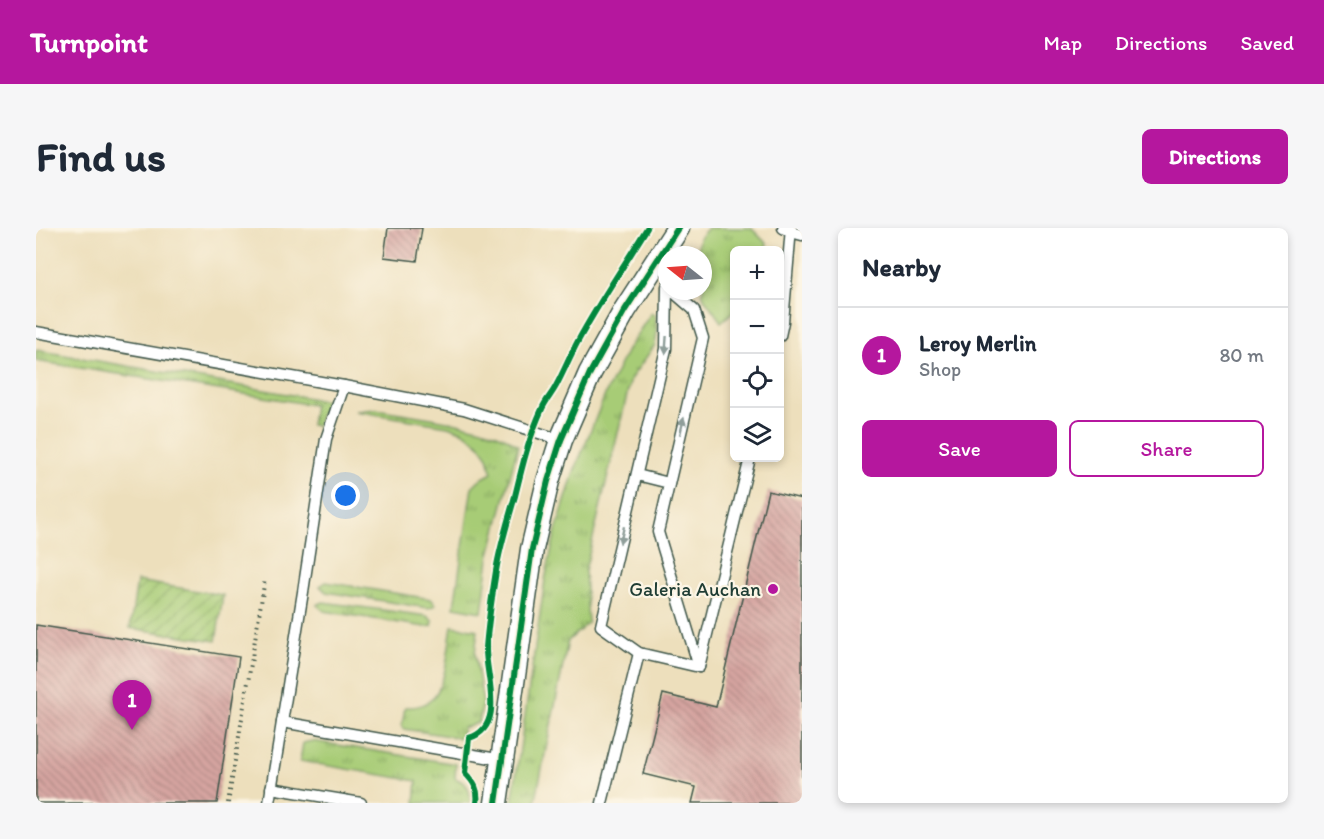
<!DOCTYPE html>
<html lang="en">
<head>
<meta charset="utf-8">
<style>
  body { margin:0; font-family:Itim,sans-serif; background:#f6f6f7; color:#1f2937 }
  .controls { position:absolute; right:18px; top:18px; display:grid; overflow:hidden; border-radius:9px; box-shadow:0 3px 9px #0003 }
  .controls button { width:54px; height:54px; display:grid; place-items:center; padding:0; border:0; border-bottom:2px solid #e0e1e3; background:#fff; color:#1f2937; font:30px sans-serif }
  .compass { position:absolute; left:622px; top:18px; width:54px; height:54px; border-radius:50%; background:#fff; box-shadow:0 3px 9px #0003; rotate:287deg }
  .you { position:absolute; left:310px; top:268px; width:21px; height:21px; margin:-15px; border:4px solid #fff; border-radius:50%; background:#1a73e8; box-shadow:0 0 0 9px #1a73e833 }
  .badge { display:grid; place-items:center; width:39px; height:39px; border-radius:50%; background:#b5179e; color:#fff; font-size:20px; font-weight:700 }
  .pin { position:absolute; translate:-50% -50px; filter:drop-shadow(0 2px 3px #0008) }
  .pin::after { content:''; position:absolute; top:32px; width:21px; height:18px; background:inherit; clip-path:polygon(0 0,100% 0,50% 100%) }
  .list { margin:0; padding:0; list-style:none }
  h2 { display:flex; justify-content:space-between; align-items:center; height:78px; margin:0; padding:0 24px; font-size:26px }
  h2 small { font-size:20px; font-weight:400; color:#747a83 }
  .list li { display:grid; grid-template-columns:39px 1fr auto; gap:18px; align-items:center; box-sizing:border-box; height:96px; padding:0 24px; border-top:2px solid #e0e1e3 }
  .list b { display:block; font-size:22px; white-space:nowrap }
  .list p { margin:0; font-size:20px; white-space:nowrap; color:#747a83 }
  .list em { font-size:20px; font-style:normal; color:#747a83 }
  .actions { display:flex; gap:12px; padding:18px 24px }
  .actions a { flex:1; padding:14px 0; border:2px solid #b5179e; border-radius:9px; text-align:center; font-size:21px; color:#b5179e }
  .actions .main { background:#b5179e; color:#fff }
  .icon { flex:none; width:33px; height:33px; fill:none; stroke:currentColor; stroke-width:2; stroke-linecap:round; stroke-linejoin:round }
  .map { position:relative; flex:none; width:766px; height:575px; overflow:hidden; border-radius:9px }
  header { display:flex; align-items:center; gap:36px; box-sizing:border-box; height:84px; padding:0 30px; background:#b5179e; color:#fff }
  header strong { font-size:28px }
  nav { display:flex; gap:33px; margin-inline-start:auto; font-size:21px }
  .intro { display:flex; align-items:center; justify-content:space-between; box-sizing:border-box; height:144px; padding:0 36px }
  h1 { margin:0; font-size:42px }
  .button { padding:15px 27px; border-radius:9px; background:#b5179e; color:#fff; font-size:21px; font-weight:700 }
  main { display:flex; gap:36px; padding:0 36px }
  aside { flex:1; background:#fff; border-radius:9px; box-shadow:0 3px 9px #0003 }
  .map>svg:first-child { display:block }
  .grass { fill:url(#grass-tufts); stroke:#638455; stroke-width:1.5 }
  .garden { fill:url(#garden-furrows); stroke:#638455; stroke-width:1.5 }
  .building { fill:url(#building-back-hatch) }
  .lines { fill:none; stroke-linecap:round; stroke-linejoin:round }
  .service-casing { stroke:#3e5548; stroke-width:13 }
  .minor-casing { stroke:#3e5548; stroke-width:25 }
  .path { stroke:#3e5548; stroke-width:4; stroke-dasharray:1.5 4.5; stroke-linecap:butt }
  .service { stroke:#fff; stroke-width:10 }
  .minor { stroke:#fff; stroke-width:22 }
  .cycleway-casing { stroke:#fcf5e5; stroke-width:10 }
  .cycleway { stroke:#00873e; stroke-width:6 }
  .oneway { fill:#8f9e9a }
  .poi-dot { fill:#b5179e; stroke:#fcf5e5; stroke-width:2 }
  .labels { text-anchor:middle; stroke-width:4.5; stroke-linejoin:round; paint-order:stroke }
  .poi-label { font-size:20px; fill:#1f3d34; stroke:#fcf5e5; text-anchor:end }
</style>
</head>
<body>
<header>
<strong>Turnpoint</strong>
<nav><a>Map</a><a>Directions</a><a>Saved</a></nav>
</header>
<div class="intro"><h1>Find us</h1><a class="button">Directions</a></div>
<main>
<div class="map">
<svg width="766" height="575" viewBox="0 0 766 575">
  <defs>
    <pattern id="grass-tufts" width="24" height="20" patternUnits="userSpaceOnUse" patternTransform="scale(1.5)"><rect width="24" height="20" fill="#a7cc76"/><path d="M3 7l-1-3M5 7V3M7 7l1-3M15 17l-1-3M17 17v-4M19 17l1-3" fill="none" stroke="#87a762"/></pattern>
    <pattern id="garden-furrows" width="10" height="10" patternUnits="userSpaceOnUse" patternTransform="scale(1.5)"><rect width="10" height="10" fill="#a7cc76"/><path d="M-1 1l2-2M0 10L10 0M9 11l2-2" fill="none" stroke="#87a762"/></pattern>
    <pattern id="building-back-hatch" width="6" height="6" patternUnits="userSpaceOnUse" patternTransform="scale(1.5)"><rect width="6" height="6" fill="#d6a4a0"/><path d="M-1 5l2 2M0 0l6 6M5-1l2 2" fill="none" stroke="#ad8783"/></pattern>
  </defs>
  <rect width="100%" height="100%" fill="#fcf5e5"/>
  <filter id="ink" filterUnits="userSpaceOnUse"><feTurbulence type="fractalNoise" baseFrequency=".0167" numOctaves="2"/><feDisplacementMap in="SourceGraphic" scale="12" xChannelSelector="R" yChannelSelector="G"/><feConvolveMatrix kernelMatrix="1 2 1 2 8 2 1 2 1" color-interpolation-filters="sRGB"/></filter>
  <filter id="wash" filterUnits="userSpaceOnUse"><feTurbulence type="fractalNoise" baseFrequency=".008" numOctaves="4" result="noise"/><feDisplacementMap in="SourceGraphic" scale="24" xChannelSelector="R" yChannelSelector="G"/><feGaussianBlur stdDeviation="1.35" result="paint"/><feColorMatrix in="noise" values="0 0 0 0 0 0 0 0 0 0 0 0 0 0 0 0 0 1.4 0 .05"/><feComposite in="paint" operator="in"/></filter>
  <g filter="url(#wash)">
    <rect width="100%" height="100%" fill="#eddfbc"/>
    <g class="grass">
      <path d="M672 0H715L731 16 729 22H698V84H697L685 94 668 70 666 63H667V27H661L663 10Z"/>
      <path d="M615 85 619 87 621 104 619 117 595 150 549 343 552 395 532 413 499 575H476L509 352 519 306 538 244 569 167 591 122Z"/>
      <path d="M0 122 291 173 285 185 281 198 275 197 278 177 0 133Z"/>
      <path d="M340 181C371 187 462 197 482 218L453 330 446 384 418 379 436 259 443 252 456 245 452 229 442 215 428 204 412 198 319 183Z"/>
      <path d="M290 354 395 371 400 377 392 380 290 364 284 358Z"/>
      <path d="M287 374 391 388 397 393 396 398 389 399 288 383 281 377Z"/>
      <path d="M416 398 442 402 439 425 447 475 443 494 432 499H427L425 510 368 501 366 498 369 479C377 479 385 479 392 474 411 462 412 419 416 398Z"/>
      <path d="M276 513 420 536 419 550C432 556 434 559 434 575H379L381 553 264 533 267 515Z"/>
    </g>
    <path class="garden" d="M101 353 187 367 180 413 94 400Z"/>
    <g id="blocks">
      <g class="building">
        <path d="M352 0H386L381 33 348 29Z"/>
        <path d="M732 263 766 271V575H656L660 559 607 546 627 466 680 479Z"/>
        <path d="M0 397 203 429 181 575H0Z"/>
      </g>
    </g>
  </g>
  <g filter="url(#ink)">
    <use href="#blocks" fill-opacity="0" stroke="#3e5548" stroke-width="1.5"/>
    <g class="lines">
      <defs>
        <g id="service">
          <path d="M747 0 755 4 766 7"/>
          <path d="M636 63 658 82 667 110 622 304 663 439"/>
          <path d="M0 104 308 158 428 181 525 212"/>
          <path d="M744 108 747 94 755 0"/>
          <path d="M601 247 633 255"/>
          <path d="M603 425 565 398 630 121 631 58"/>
          <path d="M246 494 467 532"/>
          <path d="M235 560 325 575"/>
          <path d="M233 575 267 364 290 211 308 158"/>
          <path d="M566 575 603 425 663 439 714 230"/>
        </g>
        <path id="minor" d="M460 575 496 321 512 253 525 212 554 145 589 82 642 0"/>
      </defs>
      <use href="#service" class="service-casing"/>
      <use href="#minor" class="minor-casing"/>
      <path class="path" d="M192 575 229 351"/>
      <use href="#service" class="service"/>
      <use href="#minor" class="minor"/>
      <defs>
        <g id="cycleway">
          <path d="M441 575C443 562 438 554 429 545L433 510C471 499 449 447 450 420 452 395 456 368 460 343 464 318 472 293 479 268 486 239 493 209 506 181 509 173 516 166 520 158 528 143 534 128 542 113 563 74 588 38 611 0"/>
          <path d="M460 575 496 321 512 253 525 212 554 145 589 82 642 0"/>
        </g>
      </defs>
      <use href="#cycleway" class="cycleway-casing"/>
      <use href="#cycleway" class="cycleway"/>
    </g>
    <defs><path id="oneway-solid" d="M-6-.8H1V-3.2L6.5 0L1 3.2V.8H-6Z" transform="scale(1.5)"/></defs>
    <g class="oneway">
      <use href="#oneway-solid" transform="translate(630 117) rotate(94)"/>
      <use href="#oneway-solid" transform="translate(646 198) rotate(-77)"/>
      <use href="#oneway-solid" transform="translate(586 307) rotate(103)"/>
    </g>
  </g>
  <circle class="poi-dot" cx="737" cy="361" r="6"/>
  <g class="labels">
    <g class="poi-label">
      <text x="725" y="368">Galeria Auchan</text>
    </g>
  </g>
</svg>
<div class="controls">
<button>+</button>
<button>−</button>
<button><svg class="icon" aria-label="locate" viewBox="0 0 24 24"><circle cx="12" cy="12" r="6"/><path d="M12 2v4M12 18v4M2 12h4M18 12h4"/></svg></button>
<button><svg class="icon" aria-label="layers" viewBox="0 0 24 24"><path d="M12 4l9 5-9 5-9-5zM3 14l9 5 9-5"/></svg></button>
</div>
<svg class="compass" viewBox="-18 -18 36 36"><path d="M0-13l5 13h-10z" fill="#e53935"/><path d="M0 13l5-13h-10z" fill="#747a83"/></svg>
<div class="you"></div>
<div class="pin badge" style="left:96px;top:502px">1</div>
</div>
<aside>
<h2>Nearby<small></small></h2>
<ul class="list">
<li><span class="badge">1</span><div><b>Leroy Merlin</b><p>Shop</p></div><em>80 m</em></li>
</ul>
<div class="actions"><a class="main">Save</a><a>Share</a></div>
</aside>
</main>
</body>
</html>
